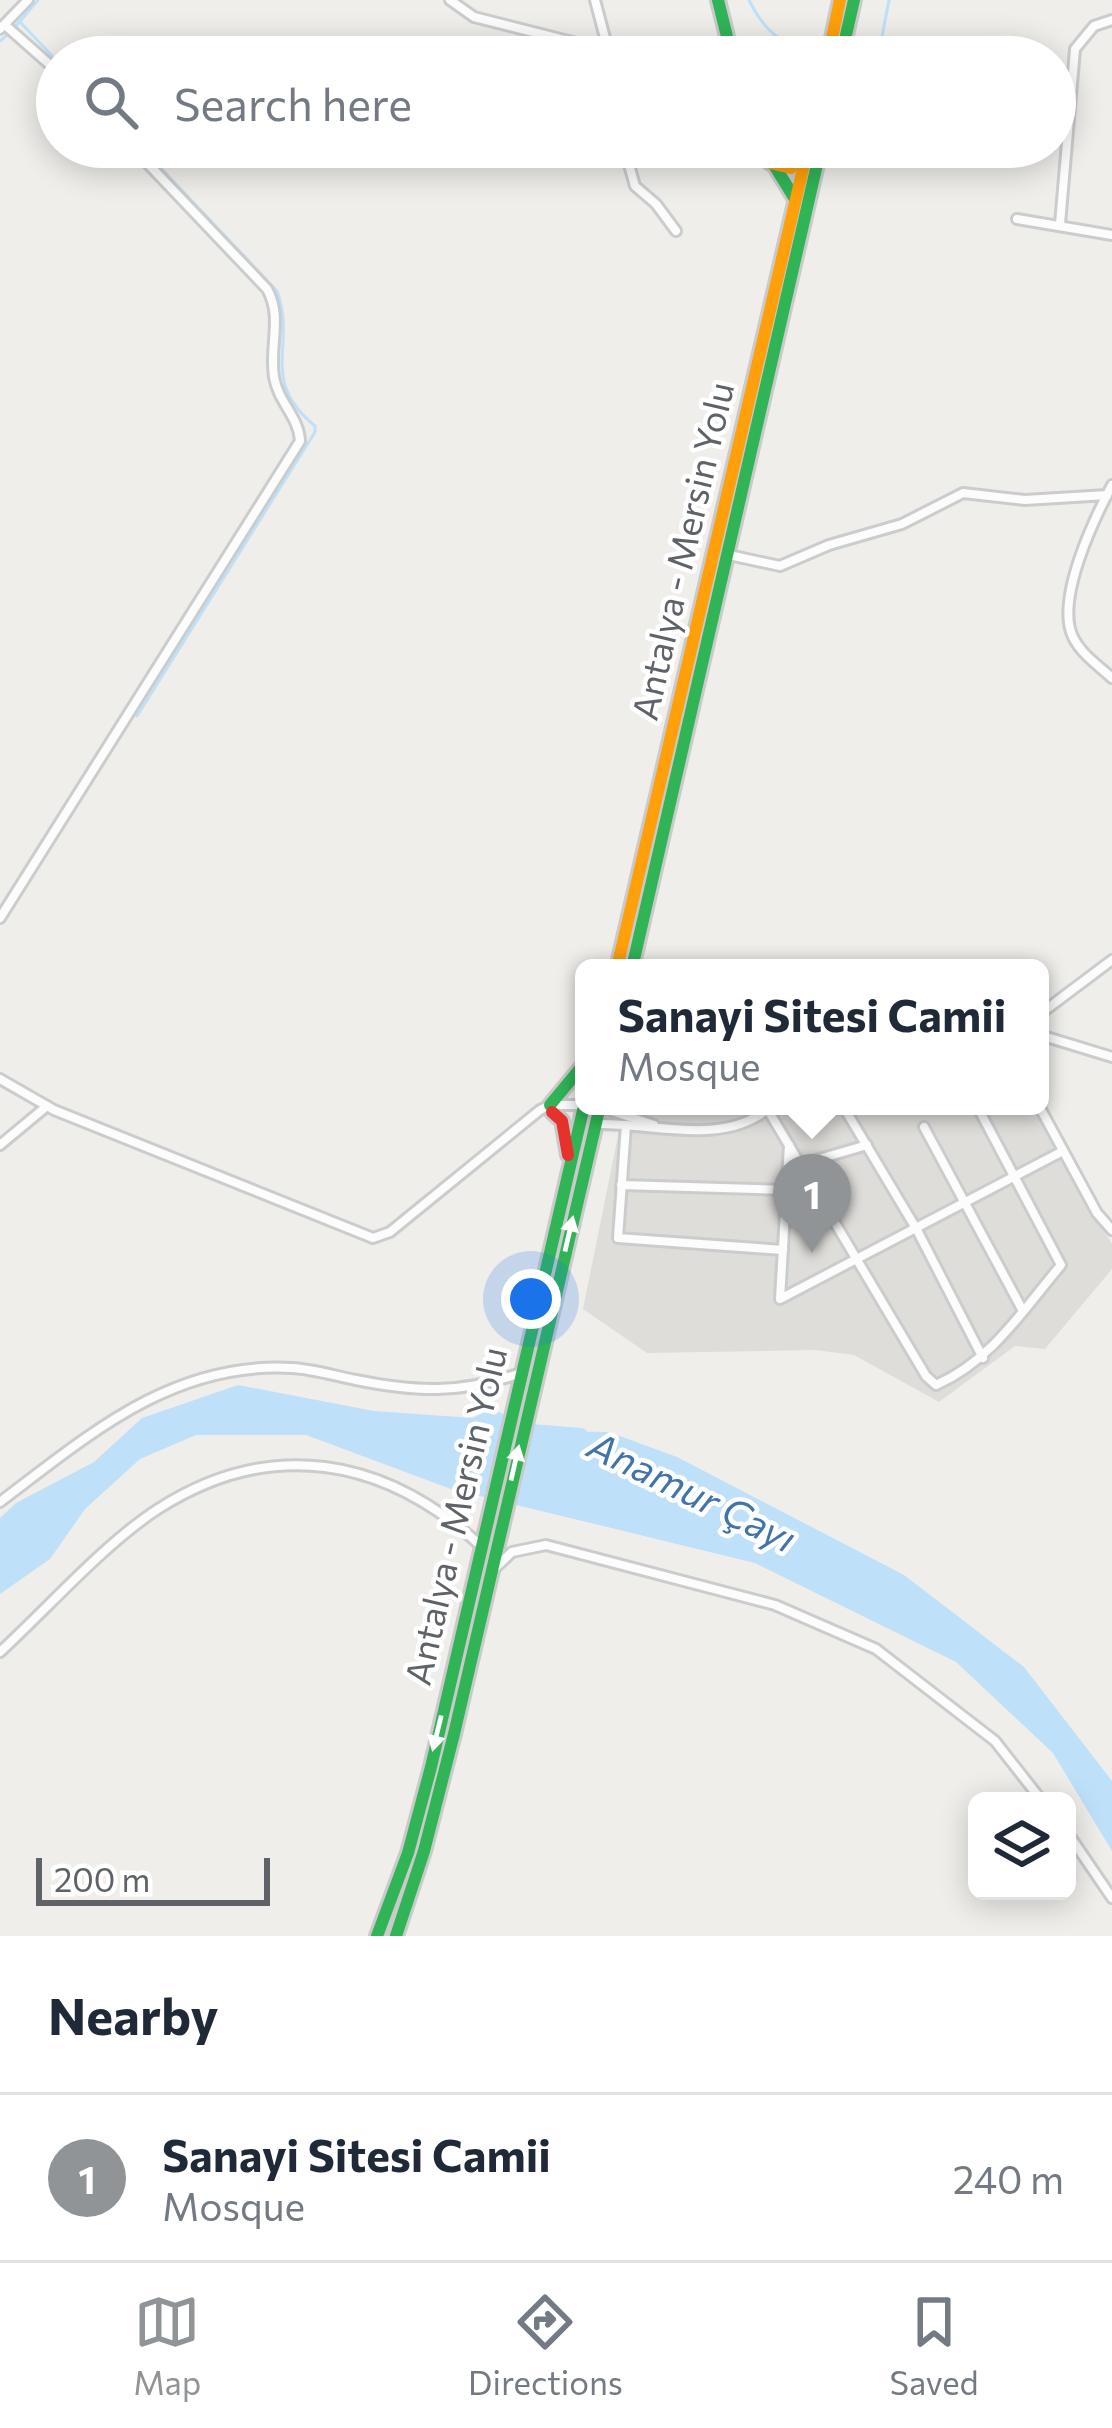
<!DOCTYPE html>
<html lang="en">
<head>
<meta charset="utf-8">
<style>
  body { margin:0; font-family:Commissioner,sans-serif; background:#f6f6f7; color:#1f2937 }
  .controls { position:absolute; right:36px; bottom:36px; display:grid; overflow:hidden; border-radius:18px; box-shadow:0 6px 30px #0003 }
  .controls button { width:108px; height:108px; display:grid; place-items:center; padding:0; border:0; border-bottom:3px solid #e0e1e3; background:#fff; color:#1f2937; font:60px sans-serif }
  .scale { position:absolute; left:36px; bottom:30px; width:234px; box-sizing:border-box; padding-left:12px; border:6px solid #5f6368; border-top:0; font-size:33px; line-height:42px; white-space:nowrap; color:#5f6368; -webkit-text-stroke:9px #fff; paint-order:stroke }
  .you { position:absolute; left:531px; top:1299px; width:42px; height:42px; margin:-30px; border:9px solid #fff; border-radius:50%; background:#1a73e8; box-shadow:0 0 0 18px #1a73e833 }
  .badge { display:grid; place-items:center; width:78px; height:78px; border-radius:50%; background:#919496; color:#fff; font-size:39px; font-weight:700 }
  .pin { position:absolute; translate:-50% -99px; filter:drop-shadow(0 3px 6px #0008) }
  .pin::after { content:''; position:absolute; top:63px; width:42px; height:36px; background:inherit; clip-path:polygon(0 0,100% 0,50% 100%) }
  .popup { position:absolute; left:575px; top:959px; width:474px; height:156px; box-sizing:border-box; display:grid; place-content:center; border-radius:18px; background:#fff; filter:drop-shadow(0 3px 9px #0005); font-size:39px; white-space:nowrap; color:#747a83 }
  .popup b { font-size:45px; color:#1f2937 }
  .popup::after { content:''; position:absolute; left:50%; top:100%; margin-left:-24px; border:24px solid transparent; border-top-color:#fff }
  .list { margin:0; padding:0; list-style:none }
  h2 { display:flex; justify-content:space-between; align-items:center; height:156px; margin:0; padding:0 48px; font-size:51px }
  h2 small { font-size:39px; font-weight:400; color:#747a83 }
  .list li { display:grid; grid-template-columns:78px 1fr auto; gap:36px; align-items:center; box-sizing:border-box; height:168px; padding:0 48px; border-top:3px solid #e0e1e3 }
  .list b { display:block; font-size:45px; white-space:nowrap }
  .list p { margin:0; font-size:39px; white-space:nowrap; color:#747a83 }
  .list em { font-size:39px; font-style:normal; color:#747a83 }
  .icon { flex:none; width:66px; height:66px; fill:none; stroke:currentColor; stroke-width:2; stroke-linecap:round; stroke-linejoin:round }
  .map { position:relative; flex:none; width:1112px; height:1936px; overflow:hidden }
  .search { position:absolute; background:#fff; box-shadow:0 6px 30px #0003; left:36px; right:36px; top:36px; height:132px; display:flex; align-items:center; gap:30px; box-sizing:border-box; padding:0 42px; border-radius:66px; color:#747a83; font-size:45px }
  .sheet { height:324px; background:#fff }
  nav { display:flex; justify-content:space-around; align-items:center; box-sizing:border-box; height:168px; border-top:3px solid #e0e1e3; background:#fff; font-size:33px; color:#747a83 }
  nav a { display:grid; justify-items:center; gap:6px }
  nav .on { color:#919496 }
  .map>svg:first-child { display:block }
  .industrial { fill:#dfddda }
  .water { fill:#bfe0f9 }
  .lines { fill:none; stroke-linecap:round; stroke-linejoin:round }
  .stream { stroke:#bfe0f9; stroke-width:3 }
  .river { stroke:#bfe0f9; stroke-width:14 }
  .street-casing { stroke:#cbcccc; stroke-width:14 }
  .fast-casing { stroke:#cacacb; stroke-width:18 }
  .slow-casing { stroke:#cacacb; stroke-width:18 }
  .jam-casing { stroke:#cacacb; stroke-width:18 }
  .street { stroke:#fdfcfc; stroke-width:8 }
  .fast { stroke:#30b455; stroke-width:12 }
  .slow { stroke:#ff9f0a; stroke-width:12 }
  .jam { stroke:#e5322d; stroke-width:12 }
  .oneway { fill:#fff }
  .labels { text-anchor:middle; stroke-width:9; stroke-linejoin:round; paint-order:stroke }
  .street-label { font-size:36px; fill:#5f6368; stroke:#fff }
  .water-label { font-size:39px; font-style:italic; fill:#4174aa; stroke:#fff }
</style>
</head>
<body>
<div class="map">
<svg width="1112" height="1936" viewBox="0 0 1112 1936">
  <rect width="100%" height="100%" fill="#efeeea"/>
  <path class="industrial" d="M624 1106 719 1112 724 1106H1035L1087 1205 1112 1244V1269L1045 1349 1015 1346 939 1402 854 1355 815 1350 647 1353 583 1309Z"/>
  <path class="water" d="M238 1385 374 1411 473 1418 491 1409 547 1431 609 1432 677 1457 904 1575 1024 1667 1112 1781V1851L1053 1753 956 1662 755 1563 451 1489 306 1435H196L140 1459 85 1509 50 1559 0 1594V1518L16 1503 94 1462 142 1418Z"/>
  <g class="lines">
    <g class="stream">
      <path d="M749 0C764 30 779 43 811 53"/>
      <path d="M20 22 57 61"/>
      <path d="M16 26 38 0"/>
      <path d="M0 41 6 36"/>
      <path d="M861 52H869L881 42 889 0"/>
      <path d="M137 716 315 432V426C258 379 297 346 277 291L141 147"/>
    </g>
    <path class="river" d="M531 1431 581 1435"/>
    <defs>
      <g id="street">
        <path d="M450 0 474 17 608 51"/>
        <path d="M595 0 610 57"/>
        <path d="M5 25 57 71"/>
        <path d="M0 29 28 0"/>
        <path d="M624 147 635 186 656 204 676 231"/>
        <path d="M1017 219 1112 235"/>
        <path d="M1060 224 1075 49 1094 26 1112 20"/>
        <path d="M1112 485C1094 519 1055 600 1073 637 1081 654 1099 666 1112 678"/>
        <path d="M729 555 780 566 829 545 902 524 963 493 1025 500 1107 495"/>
        <path d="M0 918 300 441C299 417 278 402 274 377 269 346 283 317 267 289L132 147"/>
        <path d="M1040 1014 1112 960"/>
        <path d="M1040 1035 1112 1057"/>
        <path d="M0 1079 54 1110 373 1238 390 1232 540 1110 550 1105H584"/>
        <path d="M843 1106 917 1230 983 1358"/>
        <path d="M1039 1106 1097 1213 1112 1230"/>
        <path d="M600 1107 654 1125"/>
        <path d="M768 1110 926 1376 936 1385C991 1361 1023 1310 1061 1265L977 1106"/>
        <path d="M595 1124C651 1122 724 1148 770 1107"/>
        <path d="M626 1125 618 1238 783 1250"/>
        <path d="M924 1127 1023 1311"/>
        <path d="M0 1145 47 1106"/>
        <path d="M789 1145 780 1299 1063 1151"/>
        <path d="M802 1164 867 1145"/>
        <path d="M621 1185 786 1190"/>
        <path d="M0 1502C90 1434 173 1361 292 1368 313 1369 335 1376 356 1380 416 1392 459 1394 518 1374"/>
        <path d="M495 1568 512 1552 546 1545 775 1605 876 1649 995 1741 1042 1801"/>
        <path d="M0 1652C48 1608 104 1544 158 1509 270 1437 384 1457 480 1545"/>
        <path d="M1067 1832 1112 1898"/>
      </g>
      <g id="fast">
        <path d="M718 0 732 57"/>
        <path d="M841 57 854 0"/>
        <path d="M763 147 795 199"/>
        <path d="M632 968 821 147"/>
        <path d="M550 1105 584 1064"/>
        <path d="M377 1936 408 1853 431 1767 584 1106"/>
        <path d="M396 1936 424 1851 454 1734 600 1106"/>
      </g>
      <g id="slow">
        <path d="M828 57 840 0"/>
        <path d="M770 163 791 168 804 152"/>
        <path d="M617 968 808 147"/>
      </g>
      <path id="jam" d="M552 1112 562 1121 568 1155"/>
    </defs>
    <use href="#street" class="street-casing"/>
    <use href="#fast" class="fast-casing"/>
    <use href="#slow" class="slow-casing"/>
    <use href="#jam" class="jam-casing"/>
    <use href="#street" class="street"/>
    <use href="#fast" class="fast"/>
    <use href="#slow" class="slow"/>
    <use href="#jam" class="jam"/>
  </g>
  <defs><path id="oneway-solid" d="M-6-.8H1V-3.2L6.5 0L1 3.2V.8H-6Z" transform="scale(3)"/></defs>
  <g class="oneway">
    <use href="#oneway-solid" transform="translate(569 1234) rotate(-77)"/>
    <use href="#oneway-solid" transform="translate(515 1463) rotate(-77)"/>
    <use href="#oneway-solid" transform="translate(437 1733) rotate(104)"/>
  </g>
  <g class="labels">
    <g class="street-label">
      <text transform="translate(683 551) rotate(-77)" y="13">Antalya - Mersin Yolu</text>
      <text transform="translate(456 1516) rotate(-77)" y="13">Antalya - Mersin Yolu</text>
    </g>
    <g class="water-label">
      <text transform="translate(692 1492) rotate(26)" y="14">Anamur Çayı</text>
    </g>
  </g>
</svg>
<div class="controls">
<button><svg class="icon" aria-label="layers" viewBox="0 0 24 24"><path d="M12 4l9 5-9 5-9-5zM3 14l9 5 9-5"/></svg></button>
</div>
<div class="scale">200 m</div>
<div class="you"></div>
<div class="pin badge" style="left:812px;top:1253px">1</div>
<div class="popup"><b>Sanayi Sitesi Camii</b>Mosque</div>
<div class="search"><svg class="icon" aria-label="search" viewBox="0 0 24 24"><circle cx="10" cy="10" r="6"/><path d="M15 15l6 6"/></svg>Search here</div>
</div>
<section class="sheet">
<h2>Nearby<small></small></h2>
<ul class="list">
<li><span class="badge">1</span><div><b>Sanayi Sitesi Camii</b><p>Mosque</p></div><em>240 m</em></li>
</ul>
</section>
<nav>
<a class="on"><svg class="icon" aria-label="map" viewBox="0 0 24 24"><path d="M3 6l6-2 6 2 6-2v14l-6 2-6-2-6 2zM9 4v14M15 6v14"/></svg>Map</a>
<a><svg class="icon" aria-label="directions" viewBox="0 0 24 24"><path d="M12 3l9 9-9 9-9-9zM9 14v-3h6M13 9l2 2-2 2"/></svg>Directions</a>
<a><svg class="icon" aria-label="saved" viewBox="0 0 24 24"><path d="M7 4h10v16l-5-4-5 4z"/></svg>Saved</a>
</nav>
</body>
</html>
